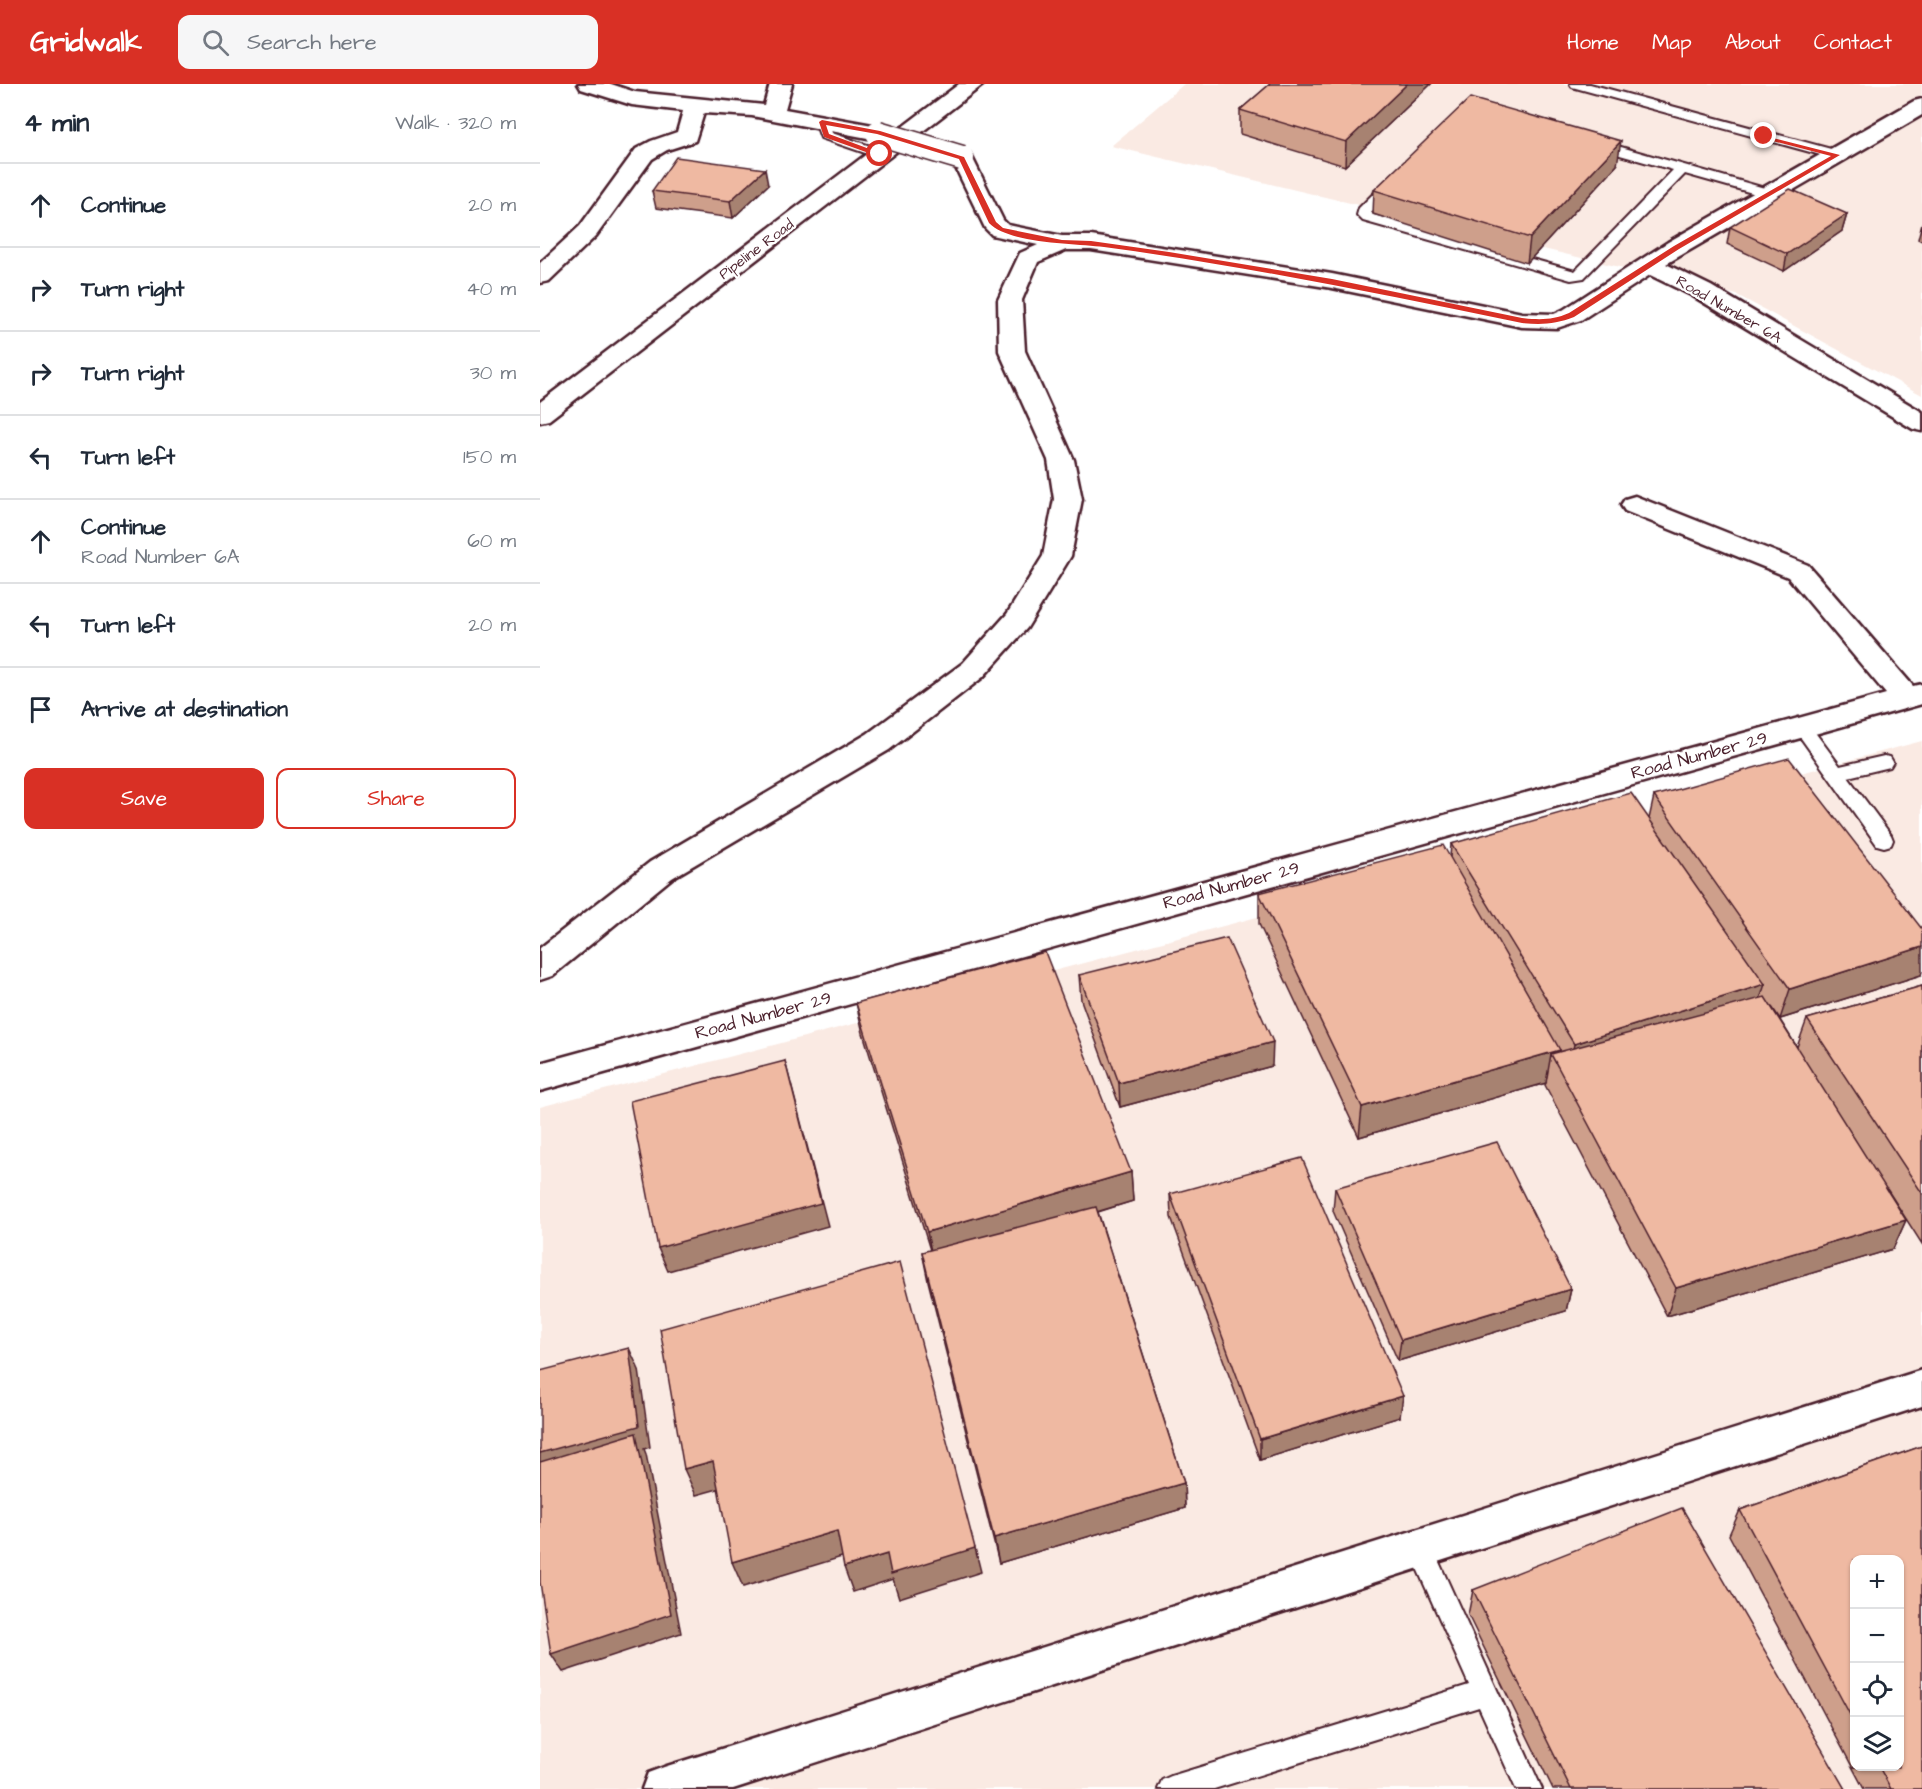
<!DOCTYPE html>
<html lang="en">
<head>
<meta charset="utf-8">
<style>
  body { margin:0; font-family:"Architects Daughter",sans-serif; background:#f6f6f7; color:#1f2937 }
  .controls { position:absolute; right:18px; bottom:18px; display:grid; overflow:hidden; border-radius:12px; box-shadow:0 2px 4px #0004 }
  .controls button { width:54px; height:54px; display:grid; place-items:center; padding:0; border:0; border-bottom:2px solid #e0e1e3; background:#fff; color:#1f2937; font:30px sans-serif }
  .stop { position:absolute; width:18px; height:18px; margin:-14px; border:4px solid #d93025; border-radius:50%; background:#fff }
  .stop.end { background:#d93025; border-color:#fff; box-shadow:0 2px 6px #0008 }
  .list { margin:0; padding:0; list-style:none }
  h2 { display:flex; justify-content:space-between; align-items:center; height:78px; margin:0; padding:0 24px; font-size:26px }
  h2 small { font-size:20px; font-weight:400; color:#747a83 }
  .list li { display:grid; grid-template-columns:39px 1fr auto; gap:18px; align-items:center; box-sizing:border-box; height:84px; padding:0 24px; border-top:2px solid #e0e1e3 }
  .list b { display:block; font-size:22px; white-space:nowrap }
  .list p { margin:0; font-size:20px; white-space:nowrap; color:#747a83 }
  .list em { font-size:20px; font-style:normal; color:#747a83 }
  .actions { display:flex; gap:12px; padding:18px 24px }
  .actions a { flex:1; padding:14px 0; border:2px solid #d93025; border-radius:12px; text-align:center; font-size:21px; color:#d93025 }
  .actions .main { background:#d93025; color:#fff }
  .icon { flex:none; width:33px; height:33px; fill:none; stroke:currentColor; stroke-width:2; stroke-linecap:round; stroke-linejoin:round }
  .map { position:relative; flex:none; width:1382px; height:1705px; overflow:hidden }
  header { display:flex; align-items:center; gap:36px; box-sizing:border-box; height:84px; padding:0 30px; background:#d93025; color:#fff }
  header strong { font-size:28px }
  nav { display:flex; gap:33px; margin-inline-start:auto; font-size:21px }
  .search { width:420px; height:54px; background:#f6f6f7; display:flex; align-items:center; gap:15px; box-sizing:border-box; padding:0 21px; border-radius:12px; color:#747a83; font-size:22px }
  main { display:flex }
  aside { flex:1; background:#fff }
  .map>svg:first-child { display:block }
  .built { fill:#faeae3; fill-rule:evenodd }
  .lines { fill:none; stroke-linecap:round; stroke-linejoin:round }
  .lane-casing { stroke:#4a1f2b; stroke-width:4 }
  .street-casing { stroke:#4a1f2b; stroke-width:5 }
  .lane { fill:#fff; fill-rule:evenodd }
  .street { fill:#fff; fill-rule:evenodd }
  .street-bridge-casing { stroke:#4a1f2b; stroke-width:27; stroke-linecap:butt }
  .street-bridge { stroke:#fff; stroke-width:24 }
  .wall { fill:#ce9f8b; stroke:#4a1f2b; stroke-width:1.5; fill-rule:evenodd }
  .shaded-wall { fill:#a78271; stroke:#4a1f2b; stroke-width:1.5 }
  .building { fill:#efb9a2; stroke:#4a1f2b; stroke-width:1.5 }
  .route { fill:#d93025 }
  .labels { text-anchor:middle; stroke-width:4.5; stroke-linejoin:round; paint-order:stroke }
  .far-street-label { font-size:15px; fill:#4a1f2b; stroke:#fff }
  .street-label { font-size:18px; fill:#4a1f2b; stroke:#fff }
</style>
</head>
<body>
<header>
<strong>Gridwalk</strong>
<div class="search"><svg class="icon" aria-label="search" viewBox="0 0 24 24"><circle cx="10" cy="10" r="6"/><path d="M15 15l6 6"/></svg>Search here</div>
<nav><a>Home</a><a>Map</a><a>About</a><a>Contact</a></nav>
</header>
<main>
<aside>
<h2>4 min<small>Walk · 320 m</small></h2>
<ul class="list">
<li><svg class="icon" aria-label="ahead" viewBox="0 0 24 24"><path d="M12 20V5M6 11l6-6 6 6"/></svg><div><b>Continue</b></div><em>20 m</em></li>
<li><svg class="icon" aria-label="right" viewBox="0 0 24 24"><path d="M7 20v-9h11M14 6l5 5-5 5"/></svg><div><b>Turn right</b></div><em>40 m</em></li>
<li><svg class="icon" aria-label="right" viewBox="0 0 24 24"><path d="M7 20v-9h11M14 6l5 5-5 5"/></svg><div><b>Turn right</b></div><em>30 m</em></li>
<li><svg class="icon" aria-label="left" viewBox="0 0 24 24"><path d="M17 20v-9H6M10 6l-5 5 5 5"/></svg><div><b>Turn left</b></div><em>150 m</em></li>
<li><svg class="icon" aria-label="ahead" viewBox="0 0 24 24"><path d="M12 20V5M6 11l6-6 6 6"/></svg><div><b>Continue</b><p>Road Number 6A</p></div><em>60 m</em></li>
<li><svg class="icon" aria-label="left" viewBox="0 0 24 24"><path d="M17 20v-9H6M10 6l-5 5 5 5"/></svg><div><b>Turn left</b></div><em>20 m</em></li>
<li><svg class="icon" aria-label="arrive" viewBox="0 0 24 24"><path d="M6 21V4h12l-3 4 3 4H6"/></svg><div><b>Arrive at destination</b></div></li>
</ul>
<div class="actions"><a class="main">Save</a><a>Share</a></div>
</aside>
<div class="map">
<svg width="1382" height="1705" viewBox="0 0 1382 1705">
  <rect width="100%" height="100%" fill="#fff"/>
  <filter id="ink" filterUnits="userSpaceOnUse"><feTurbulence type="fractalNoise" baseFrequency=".0167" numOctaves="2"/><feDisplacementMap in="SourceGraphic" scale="12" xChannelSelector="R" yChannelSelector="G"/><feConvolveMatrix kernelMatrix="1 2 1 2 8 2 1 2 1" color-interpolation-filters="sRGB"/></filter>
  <g filter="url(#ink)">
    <g class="built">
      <path d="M644 0H1382V311L1197 211 571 62Z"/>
      <path d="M1382 657V1705H0V1023ZM1314 1476H1360V1682H1314Z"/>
    </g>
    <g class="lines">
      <defs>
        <g id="lane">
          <path d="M1030 0H1050L1302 68 1304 71 1297 75 1292 74 1032 3Z"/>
          <path d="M282 34 289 38 292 49 345 67 347 70 340 74 281 54 275 38Z"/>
          <path d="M1053 55 1235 107 1237 110 1230 114 1145 90 1044 194 1031 196 823 137 817 131 819 124 847 96H857L859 99 857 102 831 128 833 131 1035 187 1133 86 1048 62 1046 59Z"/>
          <path d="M1262 637 1268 639 1300 682 1344 672 1350 673 1353 678 1350 683 1308 693 1351 751 1353 756 1351 761 1344 763 1337 761 1256 647 1253 643 1256 639Z"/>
          <path d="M880 1452 889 1456 1002 1705H976L939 1623 674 1705H618L622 1696 631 1692 929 1601 868 1464 871 1456Z"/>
        </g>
        <g id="street">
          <path d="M38 0H71L95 8 224 21 230 0H252L245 25 338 42 346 44 349 49 346 54 338 56 212 32 164 29 155 57 127 66 112 75 56 152 9 197 0 199V179L40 142 96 65 111 57 137 48 143 27 92 21 41 5Z"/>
          <path d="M419 0H444L9 336 0 338V318Z"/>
          <path d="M1382 15V31L1126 180 1171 202 1382 328V347L1373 345 1153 212 1110 191 1041 236 1017 244 982 243 792 204 551 166H526L498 178 482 216 485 267 534 376 542 415 531 472 487 544 443 593 349 666 132 794 12 892 0 896V864L110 778 327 650 423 579 467 530 503 472 514 415 508 376 459 267 458 216 480 169 498 161 452 151 445 144 411 74 414 69 422 67 430 69 463 136 468 141 522 152H551L792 190 982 229 1014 230 1023 226 1128 158 1374 17Z"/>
          <path d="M1095 412 1268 481 1373 602 1382 600V620L0 1007V979L1346 610 1248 493 1085 427 1081 421 1085 415Z"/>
          <path d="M1382 1286V1322L193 1705H102L108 1689 124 1683Z"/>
        </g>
      </defs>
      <use href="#lane" class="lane-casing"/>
      <use href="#street" class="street-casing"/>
      <use href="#lane" class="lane"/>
      <use href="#street" class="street"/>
      <defs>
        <path id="street-bridge" d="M338 49 422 74"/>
      </defs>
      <use href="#street-bridge" class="street-bridge-casing"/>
      <use href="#street-bridge" class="street-bridge"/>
    </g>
    <g class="wall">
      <path d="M730 0H891L805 82 700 50V26Z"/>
      <path d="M1077 81 987 179 833 130 834 106Z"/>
      <path d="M228 101 193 134 116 124 112 107Z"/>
      <path d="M1307 130 1302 147 1244 187 1187 160 1190 143Z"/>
      <path d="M1382 139V157L1378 155Z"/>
      <path d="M1114 712 1381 891 1240 935 1232 923 1257 963 1267 935 1382 902V1160L1347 1105 1366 1136 1353 1165 1127 1232 1005 1001 1006 999 819 1053 719 840V809L910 773 911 760 1109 735Z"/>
      <path d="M539 891 732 982 580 1023 541 916Z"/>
      <path d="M316 919 591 1088 593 1117 558 1128 644 1399 645 1424 459 1479 388 1197 382 1168 390 1166 323 949Z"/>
      <path d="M795 1104 1031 1205 1026 1227 858 1277 793 1127Z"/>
      <path d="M630 1110 860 1333 720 1376 631 1133Z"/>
      <path d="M1382 1362V1705H1324L1189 1451 1200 1426ZM1314 1476H1359V1683H1314Z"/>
      <path d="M933 1506 1305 1705H1013L928 1531Z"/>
    </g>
    <g class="shaded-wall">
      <path d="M867 0H891L805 82 806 58Z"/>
      <path d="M1081 57 1077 81 987 179 990 154Z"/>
      <path d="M225 85 228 101 193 134 190 117Z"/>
      <path d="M1307 130 1302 147 1244 187 1247 170Z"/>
      <path d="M1382 863V888L1381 891 1240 935 1250 905Z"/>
      <path d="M1225 900 1215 931 1028 991 1034 960Z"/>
      <path d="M733 958 732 982 580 1023 579 999Z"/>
      <path d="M1020 966 1017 981 1011 970 1006 999 819 1053 822 1023Z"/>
      <path d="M245 977 288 1142 128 1187 118 1164Z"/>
      <path d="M591 1088 593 1117 393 1177 387 1148Z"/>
      <path d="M1366 1136 1353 1165 1127 1232 1136 1204Z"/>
      <path d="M1031 1205 1026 1227 858 1277 861 1256Z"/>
      <path d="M89 1264 99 1286 110 1363 104 1365 106 1370 141 1549 23 1588 11 1570 0 1392V1369Z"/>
      <path d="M863 1312 860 1333 720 1376V1355Z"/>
      <path d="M173 1377 185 1403 156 1411 144 1385Z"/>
      <path d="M644 1399 645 1424 459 1479 454 1454Z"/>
      <path d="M297 1447 305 1472 203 1503 192 1478Z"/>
      <path d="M435 1464 441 1488 359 1514 353 1495 313 1508 304 1483 347 1470Z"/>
    </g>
    <g class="building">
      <path d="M730 0H867L806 58 700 26Z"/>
      <path d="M930 14 1081 57 990 154 834 106Z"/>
      <path d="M136 73 225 85 190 117 112 107Z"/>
      <path d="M1250 105 1307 130 1247 170 1190 143Z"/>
      <path d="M1249 674 1382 845V863L1250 905 1114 712Z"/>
      <path d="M1091 709 1225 900 1034 960 911 760Z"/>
      <path d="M903 761 1020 966 822 1023 719 809Z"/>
      <path d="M687 854 733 958 579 999 539 891Z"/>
      <path d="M505 868 591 1088 387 1148 316 919Z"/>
      <path d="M1382 902V1109L1267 935Z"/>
      <path d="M1225 913 1366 1136 1136 1204 1011 970Z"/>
      <path d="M245 977 281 1119 118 1164 90 1017Z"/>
      <path d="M957 1058 1031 1205 861 1256 795 1104Z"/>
      <path d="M762 1074 863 1312 720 1355 630 1110Z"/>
      <path d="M556 1123 644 1399 454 1454 382 1168Z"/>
      <path d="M360 1178 435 1464 351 1490 347 1470 304 1483 297 1447 192 1478 173 1377 144 1385 120 1245Z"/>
      <path d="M89 1264 99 1342 0 1369V1287Z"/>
      <path d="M96 1349 131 1530 11 1570 0 1498V1378Z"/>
      <path d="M1382 1362V1705H1351L1339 1683H1359V1476H1314V1638L1200 1426Z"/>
      <path d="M1142 1424 1305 1705H1031L933 1506Z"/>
    </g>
  </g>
  <path class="route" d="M282 36 340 47 424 73 456 138 463 144 522 156 551 157 629 168 792 195 982 234C1000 236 1013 236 1029 229L1134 162 1291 72 1221 54V51L1300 71 1139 165 1034 233C1016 240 1002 241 982 239 843 210 704 182 564 163 535 159 469 160 449 139L419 75 337 50 286 41 289 50 343 70 337 72 284 53 279 38Z"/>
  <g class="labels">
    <g class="far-street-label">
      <text transform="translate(216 165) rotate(-37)" y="5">Pipeline Road</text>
      <text transform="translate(1189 225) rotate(30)" y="5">Road Number 6A</text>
    </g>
    <g class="street-label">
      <text transform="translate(1159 671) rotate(-15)" y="6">Road Number 29</text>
      <text transform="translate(691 801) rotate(-15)" y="6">Road Number 29</text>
      <text transform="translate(223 931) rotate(-15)" y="6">Road Number 29</text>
    </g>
  </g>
</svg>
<div class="controls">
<button>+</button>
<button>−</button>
<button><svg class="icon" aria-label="locate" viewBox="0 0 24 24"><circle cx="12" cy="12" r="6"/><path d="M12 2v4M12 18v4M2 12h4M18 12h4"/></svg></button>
<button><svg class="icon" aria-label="layers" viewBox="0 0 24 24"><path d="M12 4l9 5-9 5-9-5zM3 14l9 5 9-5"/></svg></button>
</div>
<div class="stop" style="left:340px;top:70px"></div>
<div class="stop end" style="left:1224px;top:52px"></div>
</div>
</main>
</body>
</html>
